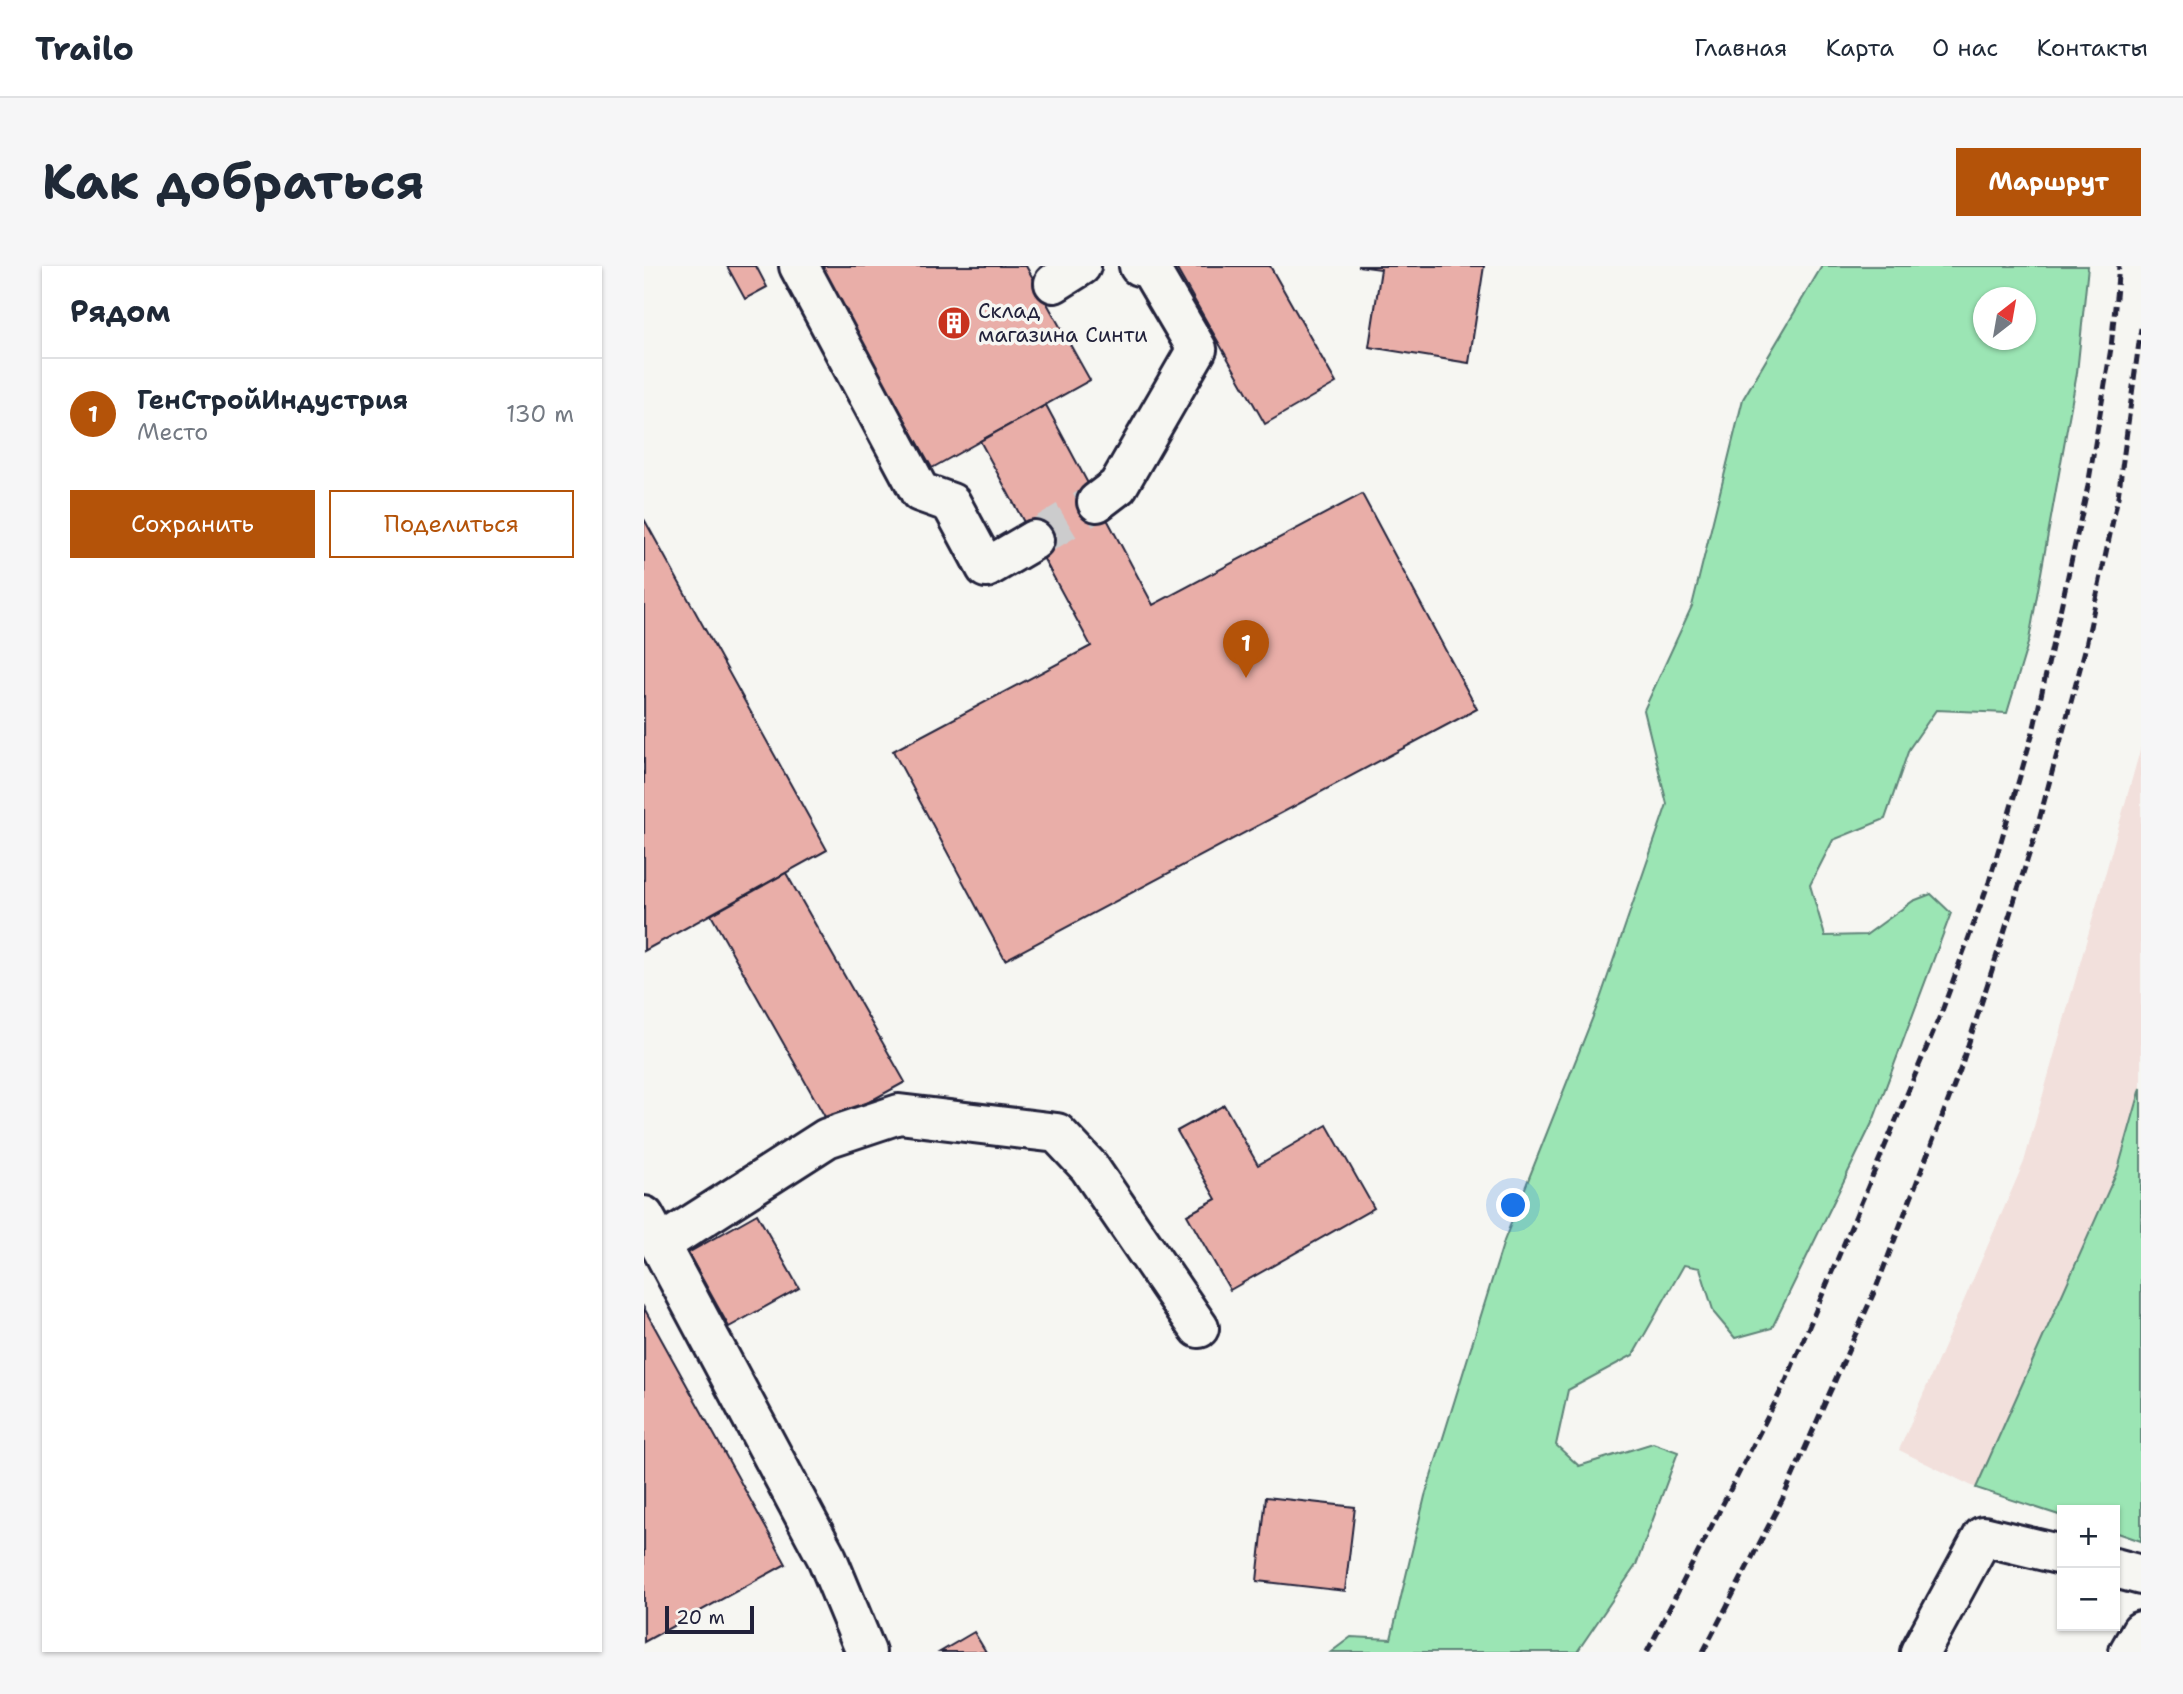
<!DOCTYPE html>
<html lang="ru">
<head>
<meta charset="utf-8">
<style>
  body { margin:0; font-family:"Shantell Sans",sans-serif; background:#f6f6f7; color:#1f2937 }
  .controls { position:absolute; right:21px; bottom:21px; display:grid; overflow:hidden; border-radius:0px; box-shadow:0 2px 5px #0004 }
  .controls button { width:63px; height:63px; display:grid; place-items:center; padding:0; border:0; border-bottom:2px solid #e0e1e3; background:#fff; color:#1f2937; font:35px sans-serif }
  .compass { position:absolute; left:1329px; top:21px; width:63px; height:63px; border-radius:50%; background:#fff; box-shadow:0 2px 5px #0004; rotate:31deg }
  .scale { position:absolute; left:21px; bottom:18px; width:89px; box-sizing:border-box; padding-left:7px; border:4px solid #22223b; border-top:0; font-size:19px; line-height:24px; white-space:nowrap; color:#22223b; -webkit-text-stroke:5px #f6f6f2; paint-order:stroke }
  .you { position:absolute; left:870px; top:940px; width:24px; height:24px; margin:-18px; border:5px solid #fff; border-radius:50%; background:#1a73e8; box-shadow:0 0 0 10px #1a73e833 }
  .badge { display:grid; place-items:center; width:46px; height:46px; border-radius:50%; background:#b45309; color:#fff; font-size:23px; font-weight:700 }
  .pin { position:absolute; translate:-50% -58px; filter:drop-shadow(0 2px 4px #0008) }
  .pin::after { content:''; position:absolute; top:37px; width:24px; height:21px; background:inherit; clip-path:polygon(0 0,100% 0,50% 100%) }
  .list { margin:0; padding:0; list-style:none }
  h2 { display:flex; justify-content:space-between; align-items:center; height:91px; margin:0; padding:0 28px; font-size:30px }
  h2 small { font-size:23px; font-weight:400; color:#747a83 }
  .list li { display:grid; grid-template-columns:46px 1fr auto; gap:21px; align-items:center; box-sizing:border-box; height:112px; padding:0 28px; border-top:2px solid #e0e1e3 }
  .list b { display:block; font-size:26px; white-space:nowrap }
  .list p { margin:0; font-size:23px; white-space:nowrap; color:#747a83 }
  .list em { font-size:23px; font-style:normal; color:#747a83 }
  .actions { display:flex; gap:14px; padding:21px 28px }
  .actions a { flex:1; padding:16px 0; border:2px solid #b45309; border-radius:0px; text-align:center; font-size:24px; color:#b45309 }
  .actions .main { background:#b45309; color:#fff }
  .map { position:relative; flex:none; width:1497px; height:1386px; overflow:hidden; border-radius:0px }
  header { display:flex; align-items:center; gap:42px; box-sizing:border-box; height:98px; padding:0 35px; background:#fff; border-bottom:2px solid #e0e1e3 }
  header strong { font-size:33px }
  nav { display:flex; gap:38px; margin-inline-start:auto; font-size:24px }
  .intro { display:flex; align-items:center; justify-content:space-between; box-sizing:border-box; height:168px; padding:0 42px }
  h1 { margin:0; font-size:49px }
  .button { padding:18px 32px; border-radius:0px; background:#b45309; color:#fff; font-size:24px; font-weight:700 }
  main { display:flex; gap:42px; padding:0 42px }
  aside { flex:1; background:#fff; border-radius:0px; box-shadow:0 2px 5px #0004 }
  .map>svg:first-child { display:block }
  .built { fill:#f2e0dc }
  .green { fill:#9be5b4; stroke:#5e8478; stroke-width:2; fill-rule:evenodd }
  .building { fill:#e9aea8; stroke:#22223b; stroke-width:2 }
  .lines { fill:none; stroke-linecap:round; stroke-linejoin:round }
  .minor-tunnel { stroke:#cccccd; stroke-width:38; stroke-dasharray:38 19; stroke-linecap:butt }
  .minor-casing { stroke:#22223b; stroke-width:44 }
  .minor { stroke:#f6f6f2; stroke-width:38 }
  .rail { stroke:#22223b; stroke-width:5; stroke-dasharray:10 5; stroke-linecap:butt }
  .labels { text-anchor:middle; stroke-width:7; stroke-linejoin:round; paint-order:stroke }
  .poi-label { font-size:21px; fill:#22223b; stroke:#f6f6f2; text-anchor:start }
</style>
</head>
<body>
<header>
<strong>Trailo</strong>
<nav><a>Главная</a><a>Карта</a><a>О нас</a><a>Контакты</a></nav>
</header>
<div class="intro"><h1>Как добраться</h1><a class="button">Маршрут</a></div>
<main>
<aside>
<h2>Рядом<small></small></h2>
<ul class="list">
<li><span class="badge">1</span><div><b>ГенСтройИндустрия</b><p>Место</p></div><em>130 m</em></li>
</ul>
<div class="actions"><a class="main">Сохранить</a><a>Поделиться</a></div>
</aside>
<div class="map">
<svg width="1497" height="1386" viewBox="0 0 1497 1386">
  <rect width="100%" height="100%" fill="#f6f6f2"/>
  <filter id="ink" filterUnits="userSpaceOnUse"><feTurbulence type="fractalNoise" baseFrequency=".0143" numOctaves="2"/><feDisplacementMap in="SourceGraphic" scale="14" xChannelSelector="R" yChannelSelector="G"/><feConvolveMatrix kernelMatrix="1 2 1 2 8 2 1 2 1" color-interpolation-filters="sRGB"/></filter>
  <g filter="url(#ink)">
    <path class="built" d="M1497 481V822L1474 903 1332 1222 1255 1184 1380 896Z"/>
    <g class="green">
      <path d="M1178 0H1444L1433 107 1385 374 1363 447 1292 444 1265 483 1241 553 1189 574 1166 619 1181 670 1222 669 1269 635 1287 628 1307 647 1229 855 1128 1062 1091 1072 1070 1047 1056 1002 1040 999 989 1089 924 1124 912 1179 935 1200 1009 1177 1034 1186 992 1299 933 1386H687L707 1371 747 1373 781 1230 860 975 956 733 1023 538 1000 444 1048 340 1099 133ZM1339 32H1381V74H1339Z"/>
      <path d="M1497 822V1275L1471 1266V1244H1418V1250L1332 1222 1474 903Z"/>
    </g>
    <g class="building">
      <path d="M83 0H112L123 21 101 33Z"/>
      <path d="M175 0H382L446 114 288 202Z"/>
      <path d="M531 0H626L692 117 621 158Z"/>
      <path d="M714 0H840L825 97 725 81 737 3Z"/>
      <path d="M402 139 509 339 718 228 833 443 361 694 249 485 447 380 336 175Z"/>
      <path d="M0 253 183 584 0 685Z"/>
      <path d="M142 607 261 816 185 858 67 649Z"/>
      <path d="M580 839 614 899 683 859 730 942 586 1024 543 949 572 933 533 865Z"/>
      <path d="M113 948 155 1022 85 1061 44 987Z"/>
      <path d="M0 1042 142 1298 0 1376Z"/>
      <path d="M622 1231 711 1241 701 1325 613 1315Z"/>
      <path d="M330 1366 342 1386H296Z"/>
    </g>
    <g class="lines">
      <path class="minor-tunnel" d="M390 274 453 236"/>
      <defs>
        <g id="minor">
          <path d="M155 0 276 226 307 237 342 302 390 274"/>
          <path d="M410 17 437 0"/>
          <path d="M453 236 474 220 553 83 506 3 495 0"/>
          <path d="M0 950 16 979 183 872 255 848 413 867 445 901 555 1062"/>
          <path d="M16 979 183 1292 222 1386"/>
          <path d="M1471 1302 1497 1309"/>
          <path d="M1276 1386 1339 1270 1418 1289"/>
          <path d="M1485 1386 1497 1365"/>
        </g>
      </defs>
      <use href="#minor" class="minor-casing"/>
      <use href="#minor" class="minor"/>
      <g class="rail">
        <path d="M1003 1386 1142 1115 1298 745 1345 616 1389 466 1444 220 1467 82 1475 0"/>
        <path d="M1059 1386 1139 1232 1232 1022 1316 804 1390 573 1441 384 1474 231 1497 62"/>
      </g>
    </g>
  </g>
  <defs>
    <symbol id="building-disc" viewBox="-11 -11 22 22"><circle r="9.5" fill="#c8321e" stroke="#f6f6f2"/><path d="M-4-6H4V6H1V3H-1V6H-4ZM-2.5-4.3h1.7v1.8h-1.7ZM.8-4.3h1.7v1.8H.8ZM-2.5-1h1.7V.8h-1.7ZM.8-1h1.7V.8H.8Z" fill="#fff"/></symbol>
  </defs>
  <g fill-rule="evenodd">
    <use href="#building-disc" x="291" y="38" width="38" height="38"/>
  </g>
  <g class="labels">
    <g class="poi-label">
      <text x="334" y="52">Склад<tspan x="334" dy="24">магазина Синти</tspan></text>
    </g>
  </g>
</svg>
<div class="controls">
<button>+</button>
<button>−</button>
</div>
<svg class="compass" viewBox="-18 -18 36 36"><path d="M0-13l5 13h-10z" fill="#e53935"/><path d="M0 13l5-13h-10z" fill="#747a83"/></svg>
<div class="scale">20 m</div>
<div class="you"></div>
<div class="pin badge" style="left:602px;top:412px">1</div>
</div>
</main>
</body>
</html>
